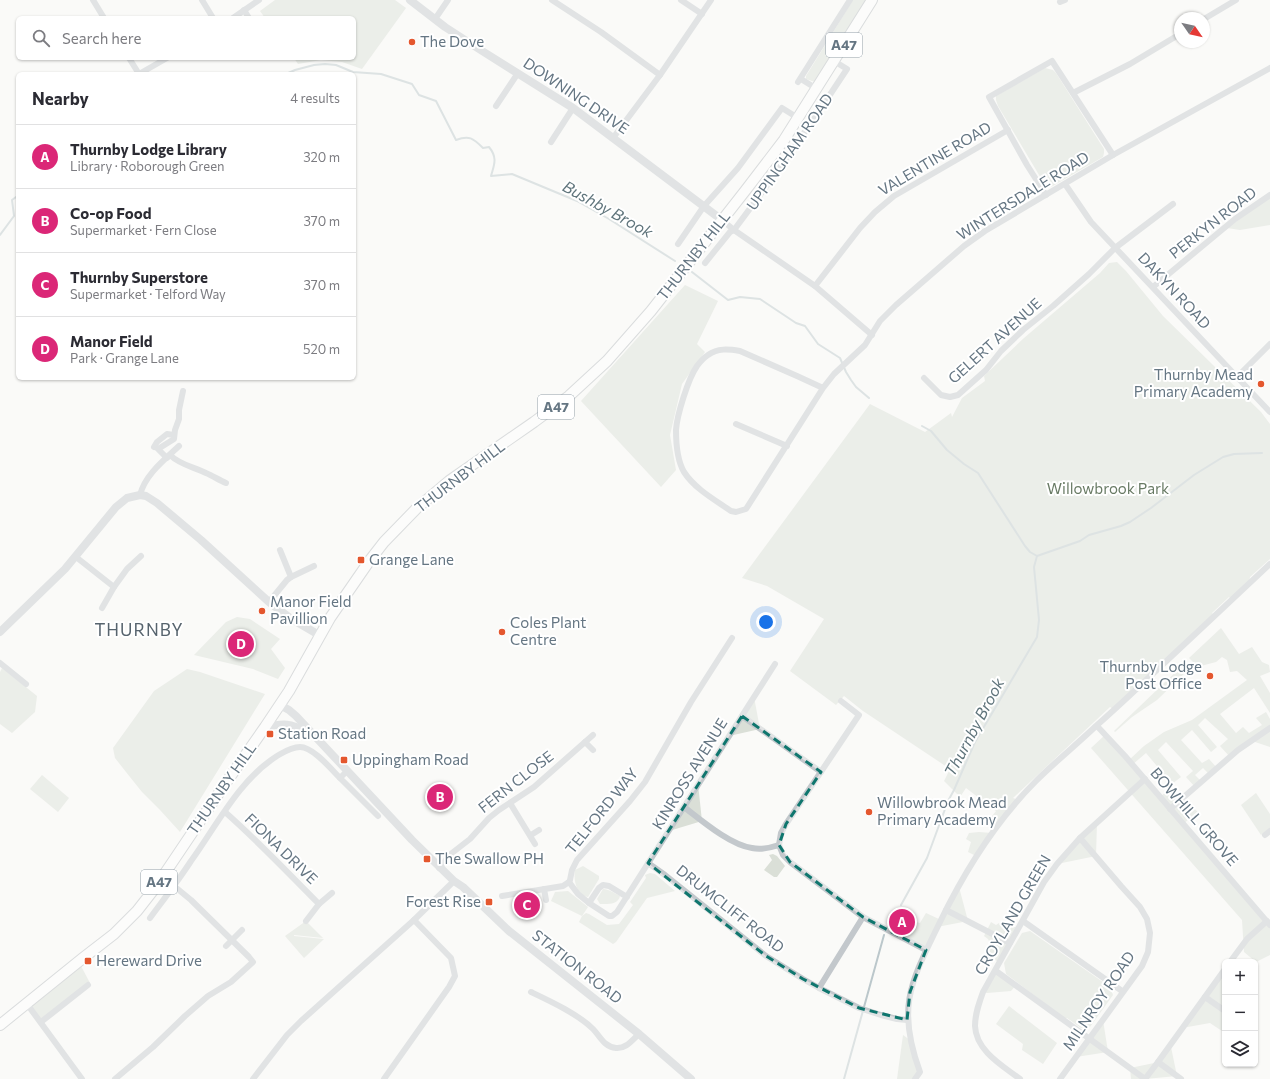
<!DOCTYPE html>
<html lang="en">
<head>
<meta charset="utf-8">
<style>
  body { margin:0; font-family:Commissioner,sans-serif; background:#f2f2f3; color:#2b2b33 }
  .controls { position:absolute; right:12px; bottom:12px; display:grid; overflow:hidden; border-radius:6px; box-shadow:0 1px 3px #0004 }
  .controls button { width:36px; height:36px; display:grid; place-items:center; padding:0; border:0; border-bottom:1px solid #e1e1e2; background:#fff; color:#2b2b33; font:20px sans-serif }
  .compass { position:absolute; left:1174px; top:12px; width:36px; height:36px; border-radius:50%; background:#fff; box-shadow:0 1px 3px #0004; rotate:124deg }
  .you { position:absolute; left:766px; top:622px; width:14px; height:14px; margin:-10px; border:3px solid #fff; border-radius:50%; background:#1a73e8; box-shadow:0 0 0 6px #1a73e833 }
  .badge { display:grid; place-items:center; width:26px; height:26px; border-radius:50%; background:#db2777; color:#fff; font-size:13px; font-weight:700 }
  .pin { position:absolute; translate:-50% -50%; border:2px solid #fff; box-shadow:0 1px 4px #0006 }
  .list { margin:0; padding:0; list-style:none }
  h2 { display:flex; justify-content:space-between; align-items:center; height:52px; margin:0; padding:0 16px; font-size:17px }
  h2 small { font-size:13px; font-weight:400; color:#7c7c81 }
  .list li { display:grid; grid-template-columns:26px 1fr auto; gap:12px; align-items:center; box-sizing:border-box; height:64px; padding:0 16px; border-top:1px solid #e1e1e2 }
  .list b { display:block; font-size:15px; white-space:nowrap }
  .list p { margin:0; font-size:13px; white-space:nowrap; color:#7c7c81 }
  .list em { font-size:13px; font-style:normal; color:#7c7c81 }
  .icon { flex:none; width:22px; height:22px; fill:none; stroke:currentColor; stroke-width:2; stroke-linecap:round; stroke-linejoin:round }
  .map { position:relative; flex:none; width:1270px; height:1079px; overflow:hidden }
  .search { position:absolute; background:#fff; box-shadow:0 1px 3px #0004; left:16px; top:16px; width:340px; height:44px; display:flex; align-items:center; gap:10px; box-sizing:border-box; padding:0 14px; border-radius:6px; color:#7c7c81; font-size:15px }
  .panel { position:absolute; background:#fff; box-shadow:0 1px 3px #0004; left:16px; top:72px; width:340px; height:308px; border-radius:6px }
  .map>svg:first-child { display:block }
  .green { fill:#dadfd7 }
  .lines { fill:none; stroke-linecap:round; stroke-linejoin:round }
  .stream { stroke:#bbc7cb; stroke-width:2 }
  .trunk-casing { stroke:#b4b9bd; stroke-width:12 }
  .minor { stroke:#c3c8cc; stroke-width:6 }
  .tertiary { stroke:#c3c8cc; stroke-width:8 }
  .trunk { stroke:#fff; stroke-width:10 }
  .marked { fill:none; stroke:#0f766e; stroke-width:3; stroke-dasharray:8 5; stroke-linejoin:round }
  .poi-dot { fill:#e4572e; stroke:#fff; stroke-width:1.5 }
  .labels { text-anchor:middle; stroke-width:4; stroke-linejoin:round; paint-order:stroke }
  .shield { fill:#fff; stroke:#939fa8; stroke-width:1 }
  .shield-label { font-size:14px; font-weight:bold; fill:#657683 }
  .poi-label { font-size:15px; fill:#657683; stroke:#fff; text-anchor:start }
  .street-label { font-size:15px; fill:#657683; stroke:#fff }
  .park-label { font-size:15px; fill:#687a64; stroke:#fff }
  .water-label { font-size:16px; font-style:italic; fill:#60757c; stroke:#fff }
  .quarter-label { font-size:17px; letter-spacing:1px; fill:#57646e; stroke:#fff }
</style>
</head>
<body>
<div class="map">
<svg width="1270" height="1079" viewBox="0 0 1270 1079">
  <rect width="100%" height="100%" fill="#fafaf8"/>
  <g class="green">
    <path d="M275 0H395L406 8 362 69 342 62 321 60 298 64 294 58H354V18H265L260 11Z"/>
    <path d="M853 0H867L815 82 806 79V76Z"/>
    <path d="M1045 68 1053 70 1056 73 1104 149V153L1103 157 1051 187H1048L1045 185 998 106 996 100V96Z"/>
    <path d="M1270 197V225L1240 230 1227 228Z"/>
    <path d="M1117 262 1126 271 1163 316 1261 412 1270 424V559L1250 577 1249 583 1230 598 1229 597 1212 613 1213 614 1113 709 1110 707 1013 798 1019 800 997 826 989 820 996 811 966 788 960 797 944 781 950 769 863 711 844 696 836 705 790 671 824 619 767 586 742 578 870 404 925 432 951 413 952 417 962 398 985 381 984 376 1024 338 1100 273 1109 263Z"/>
    <path d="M685 285 718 301 697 344 705 352 682 384 670 435 676 470 661 487 581 401Z"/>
    <path d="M237 617 250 619 280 639 271 649 285 668 278 679 253 669 194 655 226 622Z"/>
    <path d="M1221 628 1239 654 1252 647 1262 662 1269 665 1270 672 1260 676 1270 693V713L1254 688 1220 714 1236 733 1243 727 1249 733 1262 725 1256 718 1266 712 1270 719V747L1252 741 1230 757 1220 746 1228 739 1205 718 1198 725 1217 747 1211 752 1192 730 1181 740 1202 763 1209 759 1217 768 1210 775 1203 768 1195 775 1202 782 1195 787 1186 777 1193 771 1166 742 1158 750 1181 777 1172 784 1146 753 1132 765 1160 797 1172 787 1182 798 1198 812 1183 824 1270 925V955L1256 962 1244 952 1242 920 1091 748 1105 735 1129 760 1144 746 1164 732 1192 720 1247 680 1237 671 1230 672 1227 660 1222 657 1216 662 1193 668V662L1189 658Z"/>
    <path d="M1187 663 1190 665 1187 671 1157 700 1132 717 1115 732 1114 731 1184 664Z"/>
    <path d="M2 668 37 696 35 712 12 733 0 724V672Z"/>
    <path d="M187 669 200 672 265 694 180 832 160 810 142 792 126 772 115 758 113 748 154 691Z"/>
    <path d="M754 697 760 729 729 736Z"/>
    <path d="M42 775 69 798 58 812 30 789Z"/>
    <path d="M698 784 702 821 669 831Z"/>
    <path d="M1256 793 1270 814V828L1261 835 1241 805Z"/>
    <path d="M1097 823 1096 856 1057 864Z"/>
    <path d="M979 832 992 833 976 856 968 852 971 842 966 839 969 833Z"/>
    <path d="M773 854 777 856 785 866 777 877H774L764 870 772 860 769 855Z"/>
    <path d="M583 866 599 876V879L588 897C577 895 573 881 575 870Z"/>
    <path d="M650 873 655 874 675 891 647 898 616 942 613 944 579 922 582 916 586 913 589 914 607 925 619 924 633 905 630 902 646 878 645 875Z"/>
    <path d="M959 887 968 921 937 927 927 949 899 936 909 920 920 923 926 913 941 920Z"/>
    <path d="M603 889C609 889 614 893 620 896 618 905 608 904 600 904L597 899Z"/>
    <path d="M568 891 588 907 582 916 551 901 555 892Z"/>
    <path d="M306 921 323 938 294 935V936L324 939 304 958 285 936Z"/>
    <path d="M991 922 996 925 999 923 1007 928 1021 926 1000 963 986 954 991 945 988 939 984 936Z"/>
    <path d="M1030 931 1110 987 1113 995 1090 1027 1081 1028 1067 1018H1064L1006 974 1004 963 1022 933Z"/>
    <path d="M81 966 90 983 41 1022 30 1007Z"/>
    <path d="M996 971 1016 985 1011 991 987 993 983 992Z"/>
    <path d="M1225 972V1033L1210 1023 1182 1028Z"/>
    <path d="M1009 1006 1057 1043 1043 1064 1022 1050 1023 1044 996 1024Z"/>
    <path d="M1103 1020 1108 1052 1076 1057Z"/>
    <path d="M903 1035 910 1040 920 1072 915 1079H897Z"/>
    <path d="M1171 1047 1177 1076 1145 1079H1131L1130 1068 1159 1062Z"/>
  </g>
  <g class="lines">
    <g class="stream">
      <path d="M286 74 295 70 314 65 325 64 336 65 353 72 381 74 412 84 419 95 436 101 456 140C469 135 473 138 483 148L489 147C498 158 494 165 491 176L512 174 577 201 609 219 675 261"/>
      <path d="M0 235 14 216 12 200 16 197 18 199"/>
      <path d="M692 272 728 300 740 297 760 299 796 323 805 326 818 344 840 358 846 372 851 380 856 387 869 398"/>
      <path d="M922 426 931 431 947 450 964 464 978 473 1025 546 1030 552 1037 556 1080 541 1089 535 1121 526 1130 522 1151 508 1194 475 1223 457 1234 454 1262 453"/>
      <path d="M901 905 927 858 948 801 954 790 975 742 1037 637 1039 620 1034 567 1037 556"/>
      <path d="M844 1079 884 935"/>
    </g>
    <defs>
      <path id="trunk" d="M0 1025 83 958 114 934 137 911 155 888 223 787 265 727 289 691 330 618 370 560 384 542 417 508 449 481 534 422 569 396 607 361 651 311 745 191 784 140 872 0"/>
    </defs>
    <use href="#trunk" class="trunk-casing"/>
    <g class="minor">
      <path d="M93 0 104 18"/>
      <path d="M202 0 213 18"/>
      <path d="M552 0 601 32 660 75"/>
      <path d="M681 0 702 14"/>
      <path d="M1060 2 1065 0"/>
      <path d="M244 10 249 18"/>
      <path d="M233 18 259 0"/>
      <path d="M435 19 448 0"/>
      <path d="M1204 19 1236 0"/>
      <path d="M129 58 139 74"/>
      <path d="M139 74 167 58"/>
      <path d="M801 79 817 89"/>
      <path d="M798 82 850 0"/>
      <path d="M1073 93 1130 64 1180 34"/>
      <path d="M496 106 518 73"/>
      <path d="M613 138 660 75 711 0"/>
      <path d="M551 142 573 108"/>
      <path d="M1065 184 1091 222 1270 412"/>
      <path d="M1046 195 1027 165 989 97 1052 61 1113 155"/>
      <path d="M722 220 734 230 815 286 872 335"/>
      <path d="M678 244 704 206 738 168 782 108 798 118"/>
      <path d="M705 263 730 232 734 230C774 177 811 124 847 69L834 61"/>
      <path d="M815 286 860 228 875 212 894 196 1008 130"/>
      <path d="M1153 287 1235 219 1270 195"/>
      <path d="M1237 377 1270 344"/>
      <path d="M924 378 941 395 950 397 958 395 986 370 1001 351 1023 330 1053 306 1089 274 1115 248 1173 204"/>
      <path d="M823 388 797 376 740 351C728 349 718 348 708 355 703 358 700 362 697 366 688 379 677 415 676 430 676 444 677 460 684 472 695 489 715 500 731 511L736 512 746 509 823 388 834 374 865 345 880 321 896 305 964 246 985 231 1113 155 1270 68"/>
      <path d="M736 424 787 446"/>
      <path d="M154 447 157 442 167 434 174 435"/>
      <path d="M170 455C180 465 194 467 206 473 213 476 219 480 226 483"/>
      <path d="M167 458 158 449 174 439 175 430 179 419V410L183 391"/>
      <path d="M140 495C145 475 164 460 179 446"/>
      <path d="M76 557 114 587 127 569 141 556"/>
      <path d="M291 577 314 566"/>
      <path d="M269 602 287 580 291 577 280 550"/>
      <path d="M102 608 114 587"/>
      <path d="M0 663 26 684"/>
      <path d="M742 716 821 772"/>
      <path d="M1097 726 1125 756 1270 925"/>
      <path d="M585 742 593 750"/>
      <path d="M347 771 340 778 378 816"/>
      <path d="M510 803 535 844"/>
      <path d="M684 807C701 820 730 845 752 848 761 850 770 848 779 845L783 855 790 862 863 917 926 950"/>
      <path d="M1170 809 1238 750 1270 728"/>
      <path d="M225 812C258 841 288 873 319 904L306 921"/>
      <path d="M531 835 539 830"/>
      <path d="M1265 835 1270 831"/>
      <path d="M779 845 781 833 786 824 859 715 841 701"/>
      <path d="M648 863 665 875 766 956 803 979 819 988 859 1008 881 1015 897 1019 907 1020"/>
      <path d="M439 868 452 853 470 839 489 818 499 810 534 787 593 735"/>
      <path d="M569 882 578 894 589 903"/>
      <path d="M544 889 546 900"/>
      <path d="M502 896 563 886 569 882 570 880 572 870 577 860 630 801 645 782 691 702 732 638"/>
      <path d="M627 897 609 886 603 885 599 888 589 903 609 916H612L617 912 775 664"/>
      <path d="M319 904 332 893"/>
      <path d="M946 910 1010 943"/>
      <path d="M150 918C164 899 178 881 191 861 217 825 239 780 277 756 284 752 291 747 300 747 313 747 331 769 340 778"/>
      <path d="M1023 921 1122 991"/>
      <path d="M226 946 242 930"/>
      <path d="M1230 962 1247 939 1267 921"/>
      <path d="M996 971 1145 1079"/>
      <path d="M819 988 863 917"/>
      <path d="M531 992C550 1001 578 1014 593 1029 600 1036 604 1047 616 1048 626 1049 632 1040 639 1034"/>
      <path d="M1205 997 1225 1011"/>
      <path d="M27 1004 82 1079"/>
      <path d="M41 1022 88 985"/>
      <path d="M1158 1062 1181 1079"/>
      <path d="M115 1079 153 1047 185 1016 208 996 231 982 253 962 249 957 191 900 174 886"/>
      <path d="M253 1079 287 1035 301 1021 414 920 454 881"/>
      <path d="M384 1079 449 987 455 976 451 958 414 920"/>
      <path d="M915 1079 920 1072C896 1007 911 982 939 924 964 872 995 822 1036 781 1055 762 1076 745 1096 726 1112 712 1128 697 1144 682 1186 643 1228 603 1270 564"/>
      <path d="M1020 1079C1003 1066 976 1051 975 1026 975 1014 979 1003 983 992L1044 882 1057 864 1080 838 1145 779"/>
      <path d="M1060 1079 1142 966 1148 952 1150 933 1147 919 1140 907 1121 886 1080 838"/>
      <path d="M1145 1079 1158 1062 1225 969"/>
    </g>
    <g class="tertiary">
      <path d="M410 0 445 27 479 49 573 108 722 220"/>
      <path d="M0 632 65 569 116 507 127 498 140 495 146 496 157 503 201 540 269 602 290 618 319 635"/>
      <path d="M280 705 289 710 296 716 412 840 454 881 463 887 509 931 639 1034 691 1079"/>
      <path d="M265 727C284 723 290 723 308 732"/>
    </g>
    <use href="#trunk" class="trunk"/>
  </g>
  <path d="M0 0H1270V1079H0ZM742 716 821 772 786 824 779 845 790 862 863 917 926 950 910 992 907 1020 859 1008 803 979 766 956 648 863Z" fill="#fafaf8" fill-opacity=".55" fill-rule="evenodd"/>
  <path class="marked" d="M742 716 821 772 786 824 779 845 790 862 863 917 926 950 910 992 907 1020 859 1008 803 979 766 956 648 863Z"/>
  <g class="poi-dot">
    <circle cx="412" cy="42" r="4"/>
    <circle cx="1261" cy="384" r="4"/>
    <rect x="357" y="556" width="8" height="8" rx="2"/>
    <circle cx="262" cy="611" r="4"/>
    <circle cx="502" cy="632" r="4"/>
    <circle cx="1210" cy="676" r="4"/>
    <rect x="266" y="730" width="8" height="8" rx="2"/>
    <rect x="340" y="756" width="8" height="8" rx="2"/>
    <circle cx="869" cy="812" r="4"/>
    <rect x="423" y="855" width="8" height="8" rx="2"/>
    <rect x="485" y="898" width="8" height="8" rx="2"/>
    <rect x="84" y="957" width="8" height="8" rx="2"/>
  </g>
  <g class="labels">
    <g class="shield">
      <rect x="826" y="33" width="36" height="24" rx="3"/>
      <rect x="538" y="395" width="36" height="24" rx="3"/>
      <rect x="141" y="870" width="36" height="24" rx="3"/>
    </g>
    <g class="shield-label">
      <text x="844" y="50">A47</text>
      <text x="556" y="412">A47</text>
      <text x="159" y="887">A47</text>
    </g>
    <g class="poi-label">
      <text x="420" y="47">The Dove</text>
      <text x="1253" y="380" text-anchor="end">Thurnby Mead<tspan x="1253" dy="17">Primary Academy</tspan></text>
      <text x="369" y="565">Grange Lane</text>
      <text x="270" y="607">Manor Field<tspan x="270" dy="17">Pavillion</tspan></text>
      <text x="510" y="628">Coles Plant<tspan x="510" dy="17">Centre</tspan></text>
      <text x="1202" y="672" text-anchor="end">Thurnby Lodge<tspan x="1202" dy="17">Post Office</tspan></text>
      <text x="278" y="739">Station Road</text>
      <text x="352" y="765">Uppingham Road</text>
      <text x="877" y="808">Willowbrook Mead<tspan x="877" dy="17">Primary Academy</tspan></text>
      <text x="435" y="864">The Swallow PH</text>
      <text x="481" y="907" text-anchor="end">Forest Rise</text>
      <text x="96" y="966">Hereward Drive</text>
    </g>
    <g class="street-label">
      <text transform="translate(576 96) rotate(34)" y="5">DOWNING DRIVE</text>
      <text transform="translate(790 152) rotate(-55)" y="5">UPPINGHAM ROAD</text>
      <text transform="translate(935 159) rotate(-31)" y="5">VALENTINE ROAD</text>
      <text transform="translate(1023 196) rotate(-32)" y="5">WINTERSDALE ROAD</text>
      <text transform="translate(1213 223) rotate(-38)" y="5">PERKYN ROAD</text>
      <text transform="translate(694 256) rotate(-52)" y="5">THURNBY HILL</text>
      <text transform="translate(1174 291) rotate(47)" y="5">DAKYN ROAD</text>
      <text transform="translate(995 341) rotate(-42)" y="5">GELERT AVENUE</text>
      <text transform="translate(460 477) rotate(-37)" y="5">THURNBY HILL</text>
      <text transform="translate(690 774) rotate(-58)" y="5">KINROSS AVENUE</text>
      <text transform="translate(516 782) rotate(-38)" y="5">FERN CLOSE</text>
      <text transform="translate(222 789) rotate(-55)" y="5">THURNBY HILL</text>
      <text transform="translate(602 811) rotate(-51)" y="5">TELFORD WAY</text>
      <text transform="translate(1194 817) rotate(49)" y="5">BOWHILL GROVE</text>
      <text transform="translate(281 849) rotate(44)" y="5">FIONA DRIVE</text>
      <text transform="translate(730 909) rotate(38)" y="5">DRUMCLIFF ROAD</text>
      <text transform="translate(1013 915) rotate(-60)" y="5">CROYLAND GREEN</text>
      <text transform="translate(577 967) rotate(38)" y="5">STATION ROAD</text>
      <text transform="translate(1099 1001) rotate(-56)" y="5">MILNROY ROAD</text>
    </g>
    <g class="park-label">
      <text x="1108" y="494">Willowbrook Park</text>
    </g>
    <g class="water-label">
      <text transform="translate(608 209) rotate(29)" y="6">Bushby Brook</text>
      <text transform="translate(974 727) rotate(-62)" y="6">Thurnby Brook</text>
    </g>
    <g class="quarter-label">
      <text x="139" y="636">THURNBY</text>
    </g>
  </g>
</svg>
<div class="controls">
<button>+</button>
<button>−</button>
<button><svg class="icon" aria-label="layers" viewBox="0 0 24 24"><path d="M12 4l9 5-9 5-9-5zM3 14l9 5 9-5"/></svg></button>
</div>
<svg class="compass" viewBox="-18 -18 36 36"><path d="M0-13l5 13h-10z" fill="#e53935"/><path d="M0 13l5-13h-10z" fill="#7c7c81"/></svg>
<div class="you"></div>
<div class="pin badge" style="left:902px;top:922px">A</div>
<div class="pin badge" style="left:440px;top:797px">B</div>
<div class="pin badge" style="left:527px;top:905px">C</div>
<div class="pin badge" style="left:241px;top:644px">D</div>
<div class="search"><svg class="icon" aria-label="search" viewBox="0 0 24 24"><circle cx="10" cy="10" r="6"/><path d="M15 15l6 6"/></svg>Search here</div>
<section class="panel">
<h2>Nearby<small>4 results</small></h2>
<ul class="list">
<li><span class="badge">A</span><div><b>Thurnby Lodge Library</b><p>Library · Roborough Green</p></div><em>320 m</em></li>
<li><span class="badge">B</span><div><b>Co-op Food</b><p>Supermarket · Fern Close</p></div><em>370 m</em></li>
<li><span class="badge">C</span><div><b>Thurnby Superstore</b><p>Supermarket · Telford Way</p></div><em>370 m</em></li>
<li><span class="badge">D</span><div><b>Manor Field</b><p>Park · Grange Lane</p></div><em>520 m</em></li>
</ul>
</section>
</div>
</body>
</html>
